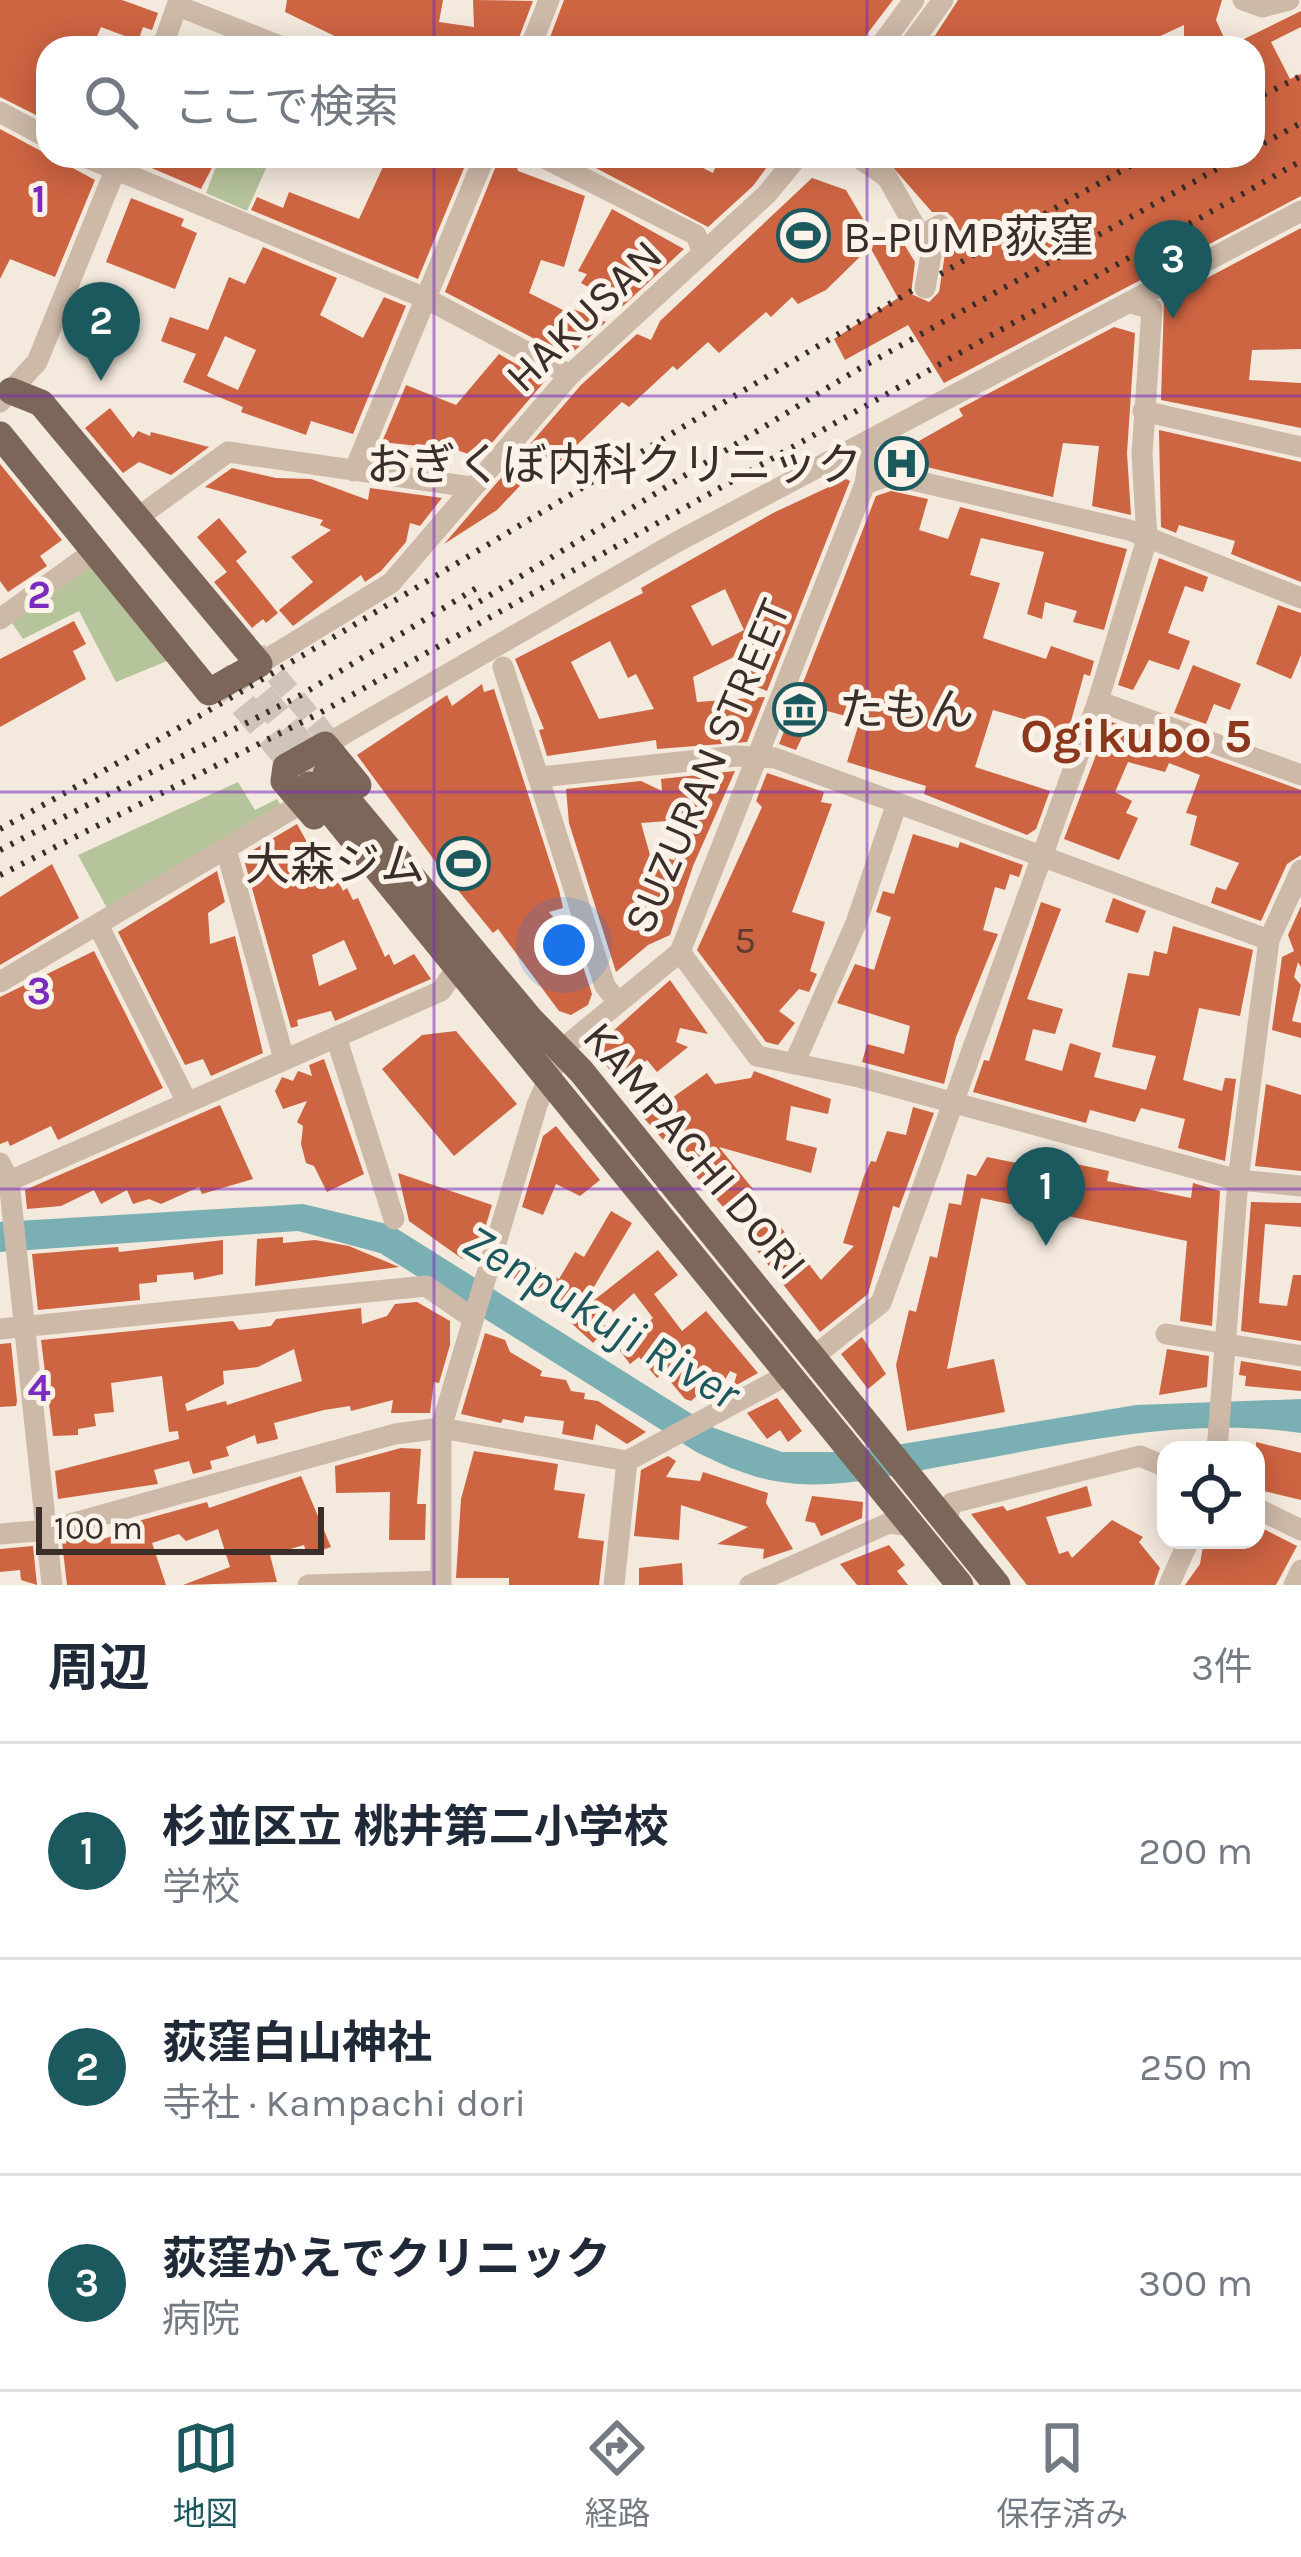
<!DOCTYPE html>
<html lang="ja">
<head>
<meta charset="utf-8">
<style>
  body { margin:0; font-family:Karla,"Noto Sans JP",sans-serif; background:#f6f6f7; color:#1f2937 }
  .controls { position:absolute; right:36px; bottom:36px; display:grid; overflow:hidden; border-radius:24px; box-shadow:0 6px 30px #0003 }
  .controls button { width:108px; height:108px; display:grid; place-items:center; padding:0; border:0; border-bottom:3px solid #e0e1e3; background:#fff; color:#1f2937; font:60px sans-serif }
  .scale { position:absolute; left:36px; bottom:30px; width:288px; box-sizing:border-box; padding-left:12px; border:6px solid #392e29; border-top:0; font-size:33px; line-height:42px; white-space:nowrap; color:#392e29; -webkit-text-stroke:9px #fbf3ea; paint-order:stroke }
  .you { position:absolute; left:564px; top:945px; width:42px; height:42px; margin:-30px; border:9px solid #fff; border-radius:50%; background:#1a73e8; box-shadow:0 0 0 18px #1a73e833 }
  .badge { display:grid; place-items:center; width:78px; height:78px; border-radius:50%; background:#1b595e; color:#fff; font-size:39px; font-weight:700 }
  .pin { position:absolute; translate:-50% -99px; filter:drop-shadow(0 3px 6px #0008) }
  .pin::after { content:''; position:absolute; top:63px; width:42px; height:36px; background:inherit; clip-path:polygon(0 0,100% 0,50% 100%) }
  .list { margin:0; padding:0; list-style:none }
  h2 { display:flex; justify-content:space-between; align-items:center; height:156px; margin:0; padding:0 48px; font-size:51px }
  h2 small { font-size:39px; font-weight:400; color:#747a83 }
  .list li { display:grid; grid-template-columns:78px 1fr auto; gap:36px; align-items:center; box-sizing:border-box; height:216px; padding:0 48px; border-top:3px solid #e0e1e3 }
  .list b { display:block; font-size:45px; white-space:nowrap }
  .list p { margin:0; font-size:39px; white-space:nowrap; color:#747a83 }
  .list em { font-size:39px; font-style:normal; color:#747a83 }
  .icon { flex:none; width:66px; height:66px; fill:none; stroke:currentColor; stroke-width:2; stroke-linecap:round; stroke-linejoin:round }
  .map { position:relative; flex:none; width:1301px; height:1585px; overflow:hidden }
  .search { position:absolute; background:#fff; box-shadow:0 6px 30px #0003; left:36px; right:36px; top:36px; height:132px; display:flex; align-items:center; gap:30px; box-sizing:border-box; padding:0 42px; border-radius:36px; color:#747a83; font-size:45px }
  .sheet { height:804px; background:#fff }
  nav { display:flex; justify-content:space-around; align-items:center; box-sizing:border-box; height:168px; border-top:3px solid #e0e1e3; background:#fff; font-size:33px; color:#747a83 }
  nav a { display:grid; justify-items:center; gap:6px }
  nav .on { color:#1b595e }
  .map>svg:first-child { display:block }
  .green { fill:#b6c49c }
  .water { fill:#7ab0b3 }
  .building { fill:#cd6442; fill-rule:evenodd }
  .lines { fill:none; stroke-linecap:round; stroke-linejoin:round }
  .minor-tunnel { stroke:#cfc4b9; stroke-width:21; stroke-dasharray:21 10; stroke-linecap:butt }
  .major-tunnel { stroke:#cfc4b9; stroke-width:27; stroke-dasharray:27 14; stroke-linecap:butt }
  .minor { stroke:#cdb9a8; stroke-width:21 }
  .major { stroke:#7c6559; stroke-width:27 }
  .rail { stroke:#392e29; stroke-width:6; stroke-dasharray:3 9; stroke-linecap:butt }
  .minor-bridge { stroke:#cdb9a8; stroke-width:21 }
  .grid { fill:none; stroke:#7b2cbf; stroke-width:3; stroke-opacity:0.55 }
  .labels { text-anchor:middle; stroke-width:10; stroke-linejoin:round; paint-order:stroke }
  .number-label { font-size:39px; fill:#5e3c2f }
  .poi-label { font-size:45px; fill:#392e29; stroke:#fbf3ea; text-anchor:start }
  .street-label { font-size:45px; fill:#392e29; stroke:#fbf3ea }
  .neighbourhood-label { font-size:48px; font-weight:bold; fill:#8d371c; stroke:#fbf3ea }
  .water-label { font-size:48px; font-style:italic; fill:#1b595e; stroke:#fbf3ea }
  .grid-label { font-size:39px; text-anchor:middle; font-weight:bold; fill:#7b2cbf; stroke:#fbf3ea; stroke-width:10; stroke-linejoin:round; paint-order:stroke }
</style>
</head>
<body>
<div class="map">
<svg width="1301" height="1585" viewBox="0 0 1301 1585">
  <rect width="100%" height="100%" fill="#f4e9dd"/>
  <g class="green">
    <path d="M220 156H247L268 164 247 211 206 193Z"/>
    <path d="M93 562 172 659 116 682 79 611 23 639 10 620Z"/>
    <path d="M238 782 255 810 277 799 282 807 108 910 78 855Z"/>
  </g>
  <path class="water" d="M303 1204 391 1225 714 1428 782 1452H854L1136 1405 1301 1399V1433C1181 1415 1055 1447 938 1467 884 1477 829 1491 775 1481 747 1476 723 1465 698 1453L380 1253 298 1231 0 1252V1222Z"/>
  <g class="building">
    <path d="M0 0H122L158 13 152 30 143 27 138 41 101 27 92 48H48V121L0 97Z"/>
    <path d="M287 0H443L439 22 474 27 473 0 533 1 515 48H342L345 41 285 12Z"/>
    <path d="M564 0H893L864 38V48H613L594 39 590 48H546Z"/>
    <path d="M958 0H1222L1216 20 1225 40 1184 41V25L1141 45 1105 48H927Z"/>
    <path d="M1301 11V27L1271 42 1290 79 1301 74V196L944 383 908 325 845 360 834 339 898 298 870 247 826 290 798 304 792 297 771 317 766 312 719 353 708 342 677 370 673 366 629 407 622 402 560 461 551 453 497 510 444 544 581 385 637 334 651 340 660 321 812 178 846 190 876 241 896 231 915 262 911 294 929 302 939 292 945 254 954 249 947 238 954 219 947 212H932L883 156H1253V48L1230 46Z"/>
    <path d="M0 129 95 180 55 277 10 259 0 279Z"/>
    <path d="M136 156H162L184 164 187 156H218L201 189 135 161Z"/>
    <path d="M388 156H469L418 279 251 210 257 197 283 208 289 192 359 219Z"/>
    <path d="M500 156H514L518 171 585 196 564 267 541 260 529 293 571 314 573 309 606 322 572 353 556 350 445 292Z"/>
    <path d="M573 156H679L713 173 720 156H775L753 186 708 227Z"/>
    <path d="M131 198 184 219 181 226 197 233 175 289 106 262Z"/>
    <path d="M612 209 684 249 623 306 581 283 587 274 578 271Z"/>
    <path d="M1301 228V349L1252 350 1249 380 1301 383V428L1161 400 1164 301Z"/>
    <path d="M263 247 337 278 320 315 363 338 384 297 406 306 353 434 311 421 306 435 241 412 243 407 183 382 196 354 161 341 170 317 208 330 229 277 245 284ZM225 336 256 350 238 390 207 376Z"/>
    <path d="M1114 327 1135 333 1127 453 1131 515 1092 506 1099 446 1063 443 1053 497 889 458 963 416 959 409Z"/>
    <path d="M499 354 545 381 479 458 438 443 436 448 382 442 406 385 456 405Z"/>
    <path d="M110 408 133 438 138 431 150 436 151 432 209 447 171 475 139 462 123 473 85 428Z"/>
    <path d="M1159 430 1301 462V582L1231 554 1235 541 1179 525 1176 533 1161 527Z"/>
    <path d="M0 464 62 540 40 556 47 566 8 592 0 581Z"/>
    <path d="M232 468 276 478 311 479 368 500 370 488 442 498 420 526 410 523 406 542 381 571 365 582 361 575 293 626 279 610 313 582 291 557 331 530 320 525 323 520 205 487Z"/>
    <path d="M846 479 850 481 767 691 732 677 740 654 693 677 697 702 765 697 747 742 657 749 656 740 547 756 539 730 544 729 515 659 643 593 641 588 775 512ZM725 589 744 630 712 646 691 606ZM610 641 628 678 636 674 654 709 599 719 571 662Z"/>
    <path d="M891 491 928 499 919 530 948 539 960 507 1127 549 1104 630 1073 622 1077 611 1045 602 1042 619 1027 614 1044 552 981 538 970 575 1000 583 983 638 1046 659 1051 646 1094 661 1090 676 1084 674 1068 732 993 710 975 767 1050 791 1036 829 1027 835 924 794 926 786 847 762 860 720 816 708 796 750 779 744 876 496Z"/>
    <path d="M219 518 247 552 236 561 278 613 266 623 263 619 252 628 214 582 227 572 197 537Z"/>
    <path d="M1159 558 1208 577 1203 592 1185 586 1168 633 1190 641 1179 670 1149 660 1133 690 1118 685Z"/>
    <path d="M1278 605 1301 613V655L1291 679 1256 664Z"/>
    <path d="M74 621 86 644 73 651 86 679 0 727V659Z"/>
    <path d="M1193 665 1241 684 1230 710 1214 704 1206 724 1174 713Z"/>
    <path d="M482 684 484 692 494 689 559 890 563 908 549 912 576 945 592 994 588 1005 571 1015 559 1011 498 929 493 933 443 872 357 755 447 695 452 706Z"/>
    <path d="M1109 721 1301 790V855L1287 864 1261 921 1211 903 1216 887 1226 890 1239 863 1190 845 1197 816 1186 813 1200 775 1169 763 1165 772 1128 762 1115 792 1132 801 1126 813 1138 818 1119 860 1064 839Z"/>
    <path d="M735 771 693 866 670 935 648 945 616 972 569 823 566 789 641 781 662 791 661 779ZM693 819 674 860 650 855 641 823Z"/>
    <path d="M767 773 824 792 821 802 832 804 792 912 825 922 810 971 817 974 809 992 799 989 779 1011 795 1023 778 1045 766 1042 697 950 762 807 756 801Z"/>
    <path d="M297 824 308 844 316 840 326 854 343 891 347 888 353 900 358 898 385 957 389 954 394 965 414 954 431 979 335 1021 331 1011 297 1020 298 1026 291 1028 243 856ZM344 940 357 969 319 986 312 955Z"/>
    <path d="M913 834 958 848 960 842 1023 865 1019 877 1010 874 1005 890 995 887 983 930 998 934 956 1037 944 1084 862 1062 867 1044 904 1054 910 1026 837 1003 855 964 874 970 891 917 876 912 883 891 894 894Z"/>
    <path d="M52 864 79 918 0 965V897Z"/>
    <path d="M217 871 225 902 208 913 210 944 235 936 263 1053 211 1076 203 1059 185 1065 118 932Z"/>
    <path d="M1113 898 1146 911 1138 933 1105 922Z"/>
    <path d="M1041 902 1061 909 1027 999 1063 1009 1055 1034 1033 1029 1025 1060 1062 1071 1070 1043 1101 1053 1094 1077 1146 1090 1156 1056 1112 1047 1128 973 1149 976 1154 951 1167 954 1173 926 1253 950 1240 1016 1199 1008 1183 1080 1222 1091 1225 1078 1236 1079 1225 1161 1178 1148 1185 1119 1141 1108 1135 1122 1090 1110 1086 1123 973 1092 984 1060 989 1061Z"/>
    <path d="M1301 906V967L1298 962 1294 977 1301 985 1292 1021 1301 1023V1038L1272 1030 1282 957 1294 951 1288 935Z"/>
    <path d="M94 951 163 1088 58 1140 51 1126 10 1146 8 1141 0 1144V997Z"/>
    <path d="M670 980 708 1034 680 1028 676 1042 688 1047 657 1072 647 1060 619 1083 594 1048Z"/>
    <path d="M456 1031 517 1104 454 1156 382 1069 422 1035Z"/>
    <path d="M324 1059 364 1174 327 1192 314 1166 306 1163 301 1144 303 1126 297 1122 307 1101 283 1109 275 1091 282 1077 293 1081 298 1071 312 1076 309 1065Z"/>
    <path d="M754 1071 831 1099 828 1114 791 1106 786 1140 817 1148 811 1173 719 1147 753 1189 726 1210 641 1115 659 1087 669 1100 707 1073 715 1084 751 1078Z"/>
    <path d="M1266 1084 1301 1095V1171L1255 1166Z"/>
    <path d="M220 1105 253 1179 202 1194 199 1187 161 1204 149 1199 133 1204 127 1190 101 1204 94 1190 61 1206 27 1209 25 1190Z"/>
    <path d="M913 1107 934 1113 899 1208 893 1206 868 1294 820 1332 748 1239 773 1217 821 1280 854 1246 843 1243 864 1176 871 1161 876 1162 887 1131 906 1135Z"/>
    <path d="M556 1126 600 1180 580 1196 556 1184 543 1215 522 1207 543 1136Z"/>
    <path d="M1034 1155 1109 1171 1107 1181 1191 1198 1193 1183 1220 1191 1212 1326 1180 1321 1187 1241 981 1198 947 1369 994 1359 1005 1412 907 1431 896 1365 909 1310 916 1312 930 1256 937 1258 949 1203 961 1205 967 1174 976 1176 987 1157 1031 1166Z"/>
    <path d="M398 1173 492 1205 475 1262 461 1258 409 1221Z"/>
    <path d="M1251 1202 1301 1203V1227L1265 1224 1259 1303 1287 1306 1293 1275H1301V1341L1241 1331Z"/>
    <path d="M611 1211 632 1223 579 1312 658 1250 678 1275 654 1294 682 1331 706 1311 758 1373 733 1387 737 1374 730 1371 716 1395 708 1386 691 1401 685 1399 663 1373 657 1378 639 1357 630 1364 618 1348 653 1318 634 1293 602 1322 607 1327 593 1343 568 1320 575 1315 513 1278 522 1261 559 1279 575 1252 584 1257Z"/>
    <path d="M283 1237V1243L315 1240 349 1246 399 1267 255 1286 257 1239Z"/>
    <path d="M223 1240V1274L194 1280 193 1272 157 1275V1282L139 1284 140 1300 38 1310 32 1254 118 1247 119 1252Z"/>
    <path d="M417 1302 450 1321V1345L439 1383 434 1382 430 1413H391L393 1400 351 1411 350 1406 324 1410 274 1423 278 1439 257 1444 255 1435 226 1447 229 1456 210 1461 212 1469 193 1474 189 1461 154 1470 158 1484 58 1499 55 1471 179 1439 178 1431 169 1432 162 1376 111 1383 114 1412 94 1414 96 1426 78 1429V1435L53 1436 41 1340 233 1321 239 1330 271 1326 276 1319 361 1308 362 1324 387 1316 395 1304ZM294 1349 302 1381 227 1405 226 1401 187 1411 185 1404 224 1384 223 1371 258 1367Z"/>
    <path d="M485 1333 505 1340 510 1352 542 1371 540 1376 566 1380 571 1391 585 1393 584 1399 598 1401 646 1432 627 1444 596 1424 593 1440 562 1434 564 1421 525 1416 523 1423 503 1419 501 1423 461 1414Z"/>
    <path d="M862 1337 886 1374 868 1389 841 1354Z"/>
    <path d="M11 1343 17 1401 16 1406 0 1407V1344Z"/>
    <path d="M1167 1349 1209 1356 1207 1387 1159 1395Z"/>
    <path d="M1241 1361 1301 1371V1391L1245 1386 1246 1376 1239 1375Z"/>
    <path d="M777 1398 802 1431 788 1442 780 1430 767 1439 747 1413Z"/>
    <path d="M1256 1442 1301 1453V1500L1256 1489Z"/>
    <path d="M401 1448 421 1449 417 1504H426L425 1540H389L390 1492 336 1493 335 1466Z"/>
    <path d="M474 1451 558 1464 554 1490 585 1494 578 1538 604 1541 599 1585H509V1578H456L461 1499Z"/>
    <path d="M668 1456 676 1461 666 1477 700 1481 703 1472 768 1493 766 1503 793 1549 763 1559 764 1549 717 1544 748 1527 681 1505 679 1540 634 1536 641 1470Z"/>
    <path d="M301 1476 331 1547 307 1555 304 1545 270 1555 277 1582 183 1585 230 1567 218 1529 186 1541 179 1534 152 1543 166 1585H67L62 1542 98 1532 100 1540 133 1529 131 1523 207 1502 209 1508Z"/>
    <path d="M1087 1486 1092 1506 1046 1517 1059 1554 1068 1551 1072 1558 1112 1520 1143 1537 1139 1542 1160 1568 1154 1585H1027L971 1514 1003 1506 1007 1511Z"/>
    <path d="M812 1496 863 1502 862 1518 821 1536 815 1523 805 1521Z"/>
    <path d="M1256 1525 1297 1546 1276 1585H1185L1200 1564 1204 1540H1256Z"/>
    <path d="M889 1545 905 1565 897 1571 908 1585H857L840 1564Z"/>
    <path d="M33 1546 37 1585 21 1580 20 1570 0 1572V1549Z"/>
    <path d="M682 1563 683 1585H639V1568Z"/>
  </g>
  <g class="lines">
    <path class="minor-tunnel" d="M256 651 339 751"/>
    <g class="major-tunnel">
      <path d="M235 663 323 771"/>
      <path d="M217 673 306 781"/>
    </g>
    <g class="minor">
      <path d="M1243 0 1262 7 1289 0"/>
      <path d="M178 6 285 48"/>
      <path d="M162 48 179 0"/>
      <path d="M530 48 549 0"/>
      <path d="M879 48 914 0"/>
      <path d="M908 48 943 0"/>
      <path d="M0 112 48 138"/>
      <path d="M83 156 425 298 570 375"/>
      <path d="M540 156 696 235 703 253"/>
      <path d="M920 236 940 225"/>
      <path d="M0 402 37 362 121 156"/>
      <path d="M1143 411 1301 447"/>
      <path d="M354 471 485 156"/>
      <path d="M865 484 890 475 1129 530 1301 598"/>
      <path d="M137 518 228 452 471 487"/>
      <path d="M0 619 96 550"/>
      <path d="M259 664 391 583 570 375 767 194 798 156"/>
      <path d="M503 667 605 986 618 1002"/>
      <path d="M1098 701 1301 775"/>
      <path d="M325 745 675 543 1301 211"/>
      <path d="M540 777 736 756 775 758 1269 940"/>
      <path d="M226 849 284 1059"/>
      <path d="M99 927 187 1102"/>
      <path d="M680 952 757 1056 859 1077 1238 1180 1301 1186"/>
      <path d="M0 982 299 805 310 810"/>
      <path d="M336 1037 394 1219"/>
      <path d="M794 1064 856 923 897 803"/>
      <path d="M0 1163 9 1181 52 1585"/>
      <path d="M9 1181 441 991 449 979"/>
      <path d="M0 1329 426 1286 471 1317"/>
      <path d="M1166 1334 1301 1356"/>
      <path d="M813 1357 881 1303 1098 701 1147 539 1142 454 1152 309 1134 304"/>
      <path d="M1217 1450 1238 1180 1269 940 1301 870"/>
      <path d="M1256 1508 1301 1530"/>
      <path d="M946 1521 952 1503 1140 1456 1166 1467"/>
      <path d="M0 1534 48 1530 395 1434 441 1428 627 1461 789 1374"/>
      <path d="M308 1585 440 1581"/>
      <path d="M441 1585V1428L537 1105 561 1050 680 952 865 484 869 457 865 446"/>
      <path d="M614 1585 627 1461"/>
      <path d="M750 1585 889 1523 912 1526"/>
      <path d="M1169 1585 1189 1540"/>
      <path d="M1294 1585 1301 1570"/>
    </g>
    <g class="major">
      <path d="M0 435 209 692 259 664 41 403 11 391"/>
      <path d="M326 774 530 1019 581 1071 997 1585"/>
      <path d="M309 785 960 1585"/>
      <path d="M314 816 284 781 286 767 325 745 358 785"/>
    </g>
    <g class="rail">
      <path d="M1253 100 1301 76"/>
      <path d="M1253 149 1301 123"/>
      <path d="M469 608 855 371 1240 156"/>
      <path d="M0 829C388 615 759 371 1148 156"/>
      <path d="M0 850 301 695 478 587"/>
      <path d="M0 875 318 714 1301 161"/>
    </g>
    <path class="minor-bridge" d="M856 156 887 177 931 255 925 288"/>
  </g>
  <path class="grid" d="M434 0V48M867 0V48M434 156V1585M867 156V1585M0 396H1301M0 792H1301M0 1189H1301"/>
  <defs>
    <symbol id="stadium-ring" viewBox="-11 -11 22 22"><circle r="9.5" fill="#fbf3ea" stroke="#1b595e" stroke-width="1.5"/><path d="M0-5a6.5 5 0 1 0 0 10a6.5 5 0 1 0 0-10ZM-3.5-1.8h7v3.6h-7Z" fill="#1b595e"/></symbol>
    <symbol id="hospital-ring" viewBox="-11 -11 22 22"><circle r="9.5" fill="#fbf3ea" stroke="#1b595e" stroke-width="1.5"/><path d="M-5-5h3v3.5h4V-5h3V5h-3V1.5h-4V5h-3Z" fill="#1b595e"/></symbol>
    <symbol id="museum-ring" viewBox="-11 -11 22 22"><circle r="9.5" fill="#fbf3ea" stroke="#1b595e" stroke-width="1.5"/><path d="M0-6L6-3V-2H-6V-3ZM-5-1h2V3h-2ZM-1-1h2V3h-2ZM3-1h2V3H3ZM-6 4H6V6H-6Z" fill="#1b595e"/></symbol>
  </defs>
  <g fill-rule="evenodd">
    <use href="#stadium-ring" x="774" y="206" width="59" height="59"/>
    <use href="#hospital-ring" x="872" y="434" width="59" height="59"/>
    <use href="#museum-ring" x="770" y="680" width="59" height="59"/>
    <use href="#stadium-ring" x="434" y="834" width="59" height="59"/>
  </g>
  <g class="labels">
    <g class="number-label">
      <text x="745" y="953">5</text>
    </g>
    <g class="poi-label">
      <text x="843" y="252">B-PUMP荻窪</text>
      <text x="862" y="480" text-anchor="end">おぎくぼ内科クリニック</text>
      <text x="839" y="725">たもん</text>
      <text x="425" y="880" text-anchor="end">大森ジム</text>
    </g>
    <g class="street-label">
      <text transform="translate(583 315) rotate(-44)" y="16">HAKUSAN</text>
      <text transform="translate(706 766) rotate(-67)" y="16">SUZURAN STREET</text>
      <text transform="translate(696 1150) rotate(50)" y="16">KAMPACHI DORI</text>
    </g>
    <g class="neighbourhood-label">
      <text x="1136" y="752">Ogikubo 5</text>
    </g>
    <g class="water-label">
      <text transform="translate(602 1316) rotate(31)" y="17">Zenpukuji River</text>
    </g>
  </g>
  <g class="grid-label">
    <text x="39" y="212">1</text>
    <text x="39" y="608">2</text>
    <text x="39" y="1004">3</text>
    <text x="39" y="1401">4</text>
  </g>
</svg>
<div class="controls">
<button><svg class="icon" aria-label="locate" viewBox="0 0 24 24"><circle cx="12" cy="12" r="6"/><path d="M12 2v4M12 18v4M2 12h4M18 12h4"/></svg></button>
</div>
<div class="scale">100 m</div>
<div class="you"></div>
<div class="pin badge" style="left:1046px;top:1246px">1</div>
<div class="pin badge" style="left:101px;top:381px">2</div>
<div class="pin badge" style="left:1173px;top:319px">3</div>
<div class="search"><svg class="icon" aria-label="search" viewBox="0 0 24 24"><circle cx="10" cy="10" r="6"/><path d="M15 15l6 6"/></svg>ここで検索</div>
</div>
<section class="sheet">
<h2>周辺<small>3件</small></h2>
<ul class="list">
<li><span class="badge">1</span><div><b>杉並区立 桃井第二小学校</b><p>学校</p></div><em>200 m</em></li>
<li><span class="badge">2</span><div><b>荻窪白山神社</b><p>寺社 · Kampachi dori</p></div><em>250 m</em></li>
<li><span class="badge">3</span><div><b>荻窪かえでクリニック</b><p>病院</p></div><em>300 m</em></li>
</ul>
</section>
<nav>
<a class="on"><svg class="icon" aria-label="map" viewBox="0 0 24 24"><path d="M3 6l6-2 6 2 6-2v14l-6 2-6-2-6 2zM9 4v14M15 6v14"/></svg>地図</a>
<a><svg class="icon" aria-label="directions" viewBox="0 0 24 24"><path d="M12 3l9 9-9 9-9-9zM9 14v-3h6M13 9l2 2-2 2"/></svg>経路</a>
<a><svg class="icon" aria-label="saved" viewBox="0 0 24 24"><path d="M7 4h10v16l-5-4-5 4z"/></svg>保存済み</a>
</nav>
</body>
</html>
